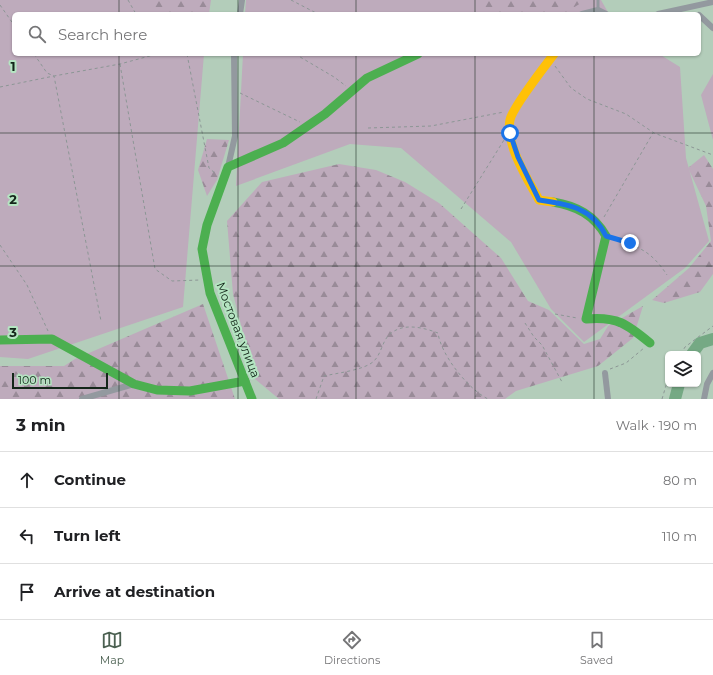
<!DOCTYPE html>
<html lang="en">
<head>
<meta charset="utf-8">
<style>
  body { margin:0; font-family:Montserrat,sans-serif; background:#f2f2f2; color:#202124 }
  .controls { position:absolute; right:12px; bottom:12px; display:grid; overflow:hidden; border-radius:6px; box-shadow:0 1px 3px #0004 }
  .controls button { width:36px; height:36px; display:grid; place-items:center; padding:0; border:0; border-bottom:1px solid #e0e0e0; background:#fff; color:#202124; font:20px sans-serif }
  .scale { position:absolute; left:12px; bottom:10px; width:96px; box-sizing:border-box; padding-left:4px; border:2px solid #132619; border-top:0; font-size:11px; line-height:14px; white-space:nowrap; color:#132619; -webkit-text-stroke:3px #b5e5c2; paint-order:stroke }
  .stop { position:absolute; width:12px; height:12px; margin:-9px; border:3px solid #1a73e8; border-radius:50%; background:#fff }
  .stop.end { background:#1a73e8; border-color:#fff; box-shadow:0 1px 4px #0008 }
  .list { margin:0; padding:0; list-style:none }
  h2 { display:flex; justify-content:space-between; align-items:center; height:52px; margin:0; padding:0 16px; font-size:17px }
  h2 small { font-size:13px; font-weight:400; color:#757577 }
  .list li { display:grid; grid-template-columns:26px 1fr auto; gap:12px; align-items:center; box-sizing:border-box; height:56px; padding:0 16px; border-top:1px solid #e0e0e0 }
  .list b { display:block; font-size:15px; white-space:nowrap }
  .list em { font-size:13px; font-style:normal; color:#757577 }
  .icon { flex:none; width:22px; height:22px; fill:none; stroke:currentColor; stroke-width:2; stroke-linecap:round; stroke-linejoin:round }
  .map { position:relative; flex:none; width:713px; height:399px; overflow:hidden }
  .search { position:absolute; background:#fff; box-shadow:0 1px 3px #0004; left:12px; right:12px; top:12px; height:44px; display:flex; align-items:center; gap:10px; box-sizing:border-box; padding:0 14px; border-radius:6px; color:#757577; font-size:15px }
  .sheet { height:220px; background:#fff }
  nav { display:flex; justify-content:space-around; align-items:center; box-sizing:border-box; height:56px; border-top:1px solid #e0e0e0; background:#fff; font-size:11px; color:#757577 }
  nav a { display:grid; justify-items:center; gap:2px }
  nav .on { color:#4b6051 }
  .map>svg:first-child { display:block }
  .green { fill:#beabbc }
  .forest { fill:url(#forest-firs) }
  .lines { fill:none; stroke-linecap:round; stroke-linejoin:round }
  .river { stroke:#75a984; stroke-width:12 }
  .path { stroke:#8c9695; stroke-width:1; stroke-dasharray:3 3; stroke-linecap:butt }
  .lane { stroke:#93999f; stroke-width:3 }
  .street { stroke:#93999f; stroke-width:6 }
  .fast { stroke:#4caf50; stroke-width:9 }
  .slow { stroke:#ffc107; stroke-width:9 }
  .route { stroke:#1a73e8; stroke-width:5 }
  .grid { fill:none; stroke:#132619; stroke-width:1; stroke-opacity:0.55 }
  .labels { text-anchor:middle; stroke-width:4; stroke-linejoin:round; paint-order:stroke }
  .street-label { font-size:12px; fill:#132619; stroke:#b5e5c2 }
  .grid-label { font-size:13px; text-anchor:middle; font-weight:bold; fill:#132619; stroke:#b5e5c2; stroke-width:4; stroke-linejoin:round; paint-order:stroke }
</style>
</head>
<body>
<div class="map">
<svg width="713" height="399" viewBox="0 0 713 399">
  <defs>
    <pattern id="forest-firs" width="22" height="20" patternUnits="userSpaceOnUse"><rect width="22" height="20" fill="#beabbc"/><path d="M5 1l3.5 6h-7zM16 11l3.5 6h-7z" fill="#998b98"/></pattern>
  </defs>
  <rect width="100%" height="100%" fill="#b3cdba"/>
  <g class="green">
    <path d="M0 0H154L162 14H14V54H204L183 307 28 359 0 357Z"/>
    <path d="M246 0H601L609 14H245Z"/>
    <path d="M243 54H659L680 67 686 158 709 241 685 268 584 342 551 309 511 242 401 148 350 144 236 186Z"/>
    <path d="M713 74V140L701 95Z"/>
  </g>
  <g class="forest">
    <path d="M146 0H211L209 14H150Z"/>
    <path d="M485 0H586L563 14H483Z"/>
    <path d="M207 139 229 140 217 180 207 196 198 170Z"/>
    <path d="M704 155 713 169V274L700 292 664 303 652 300 689 268 711 241 706 206 688 168Z"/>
    <path d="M339 164 376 170 405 182 439 203 501 258 528 301 549 310 584 344 600 339 608 326 643 306 633 338 598 366 516 391 505 399H279L255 379 233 294 227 221 262 182Z"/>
    <path d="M203 304 235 399H0V366H64L75 359Z"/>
  </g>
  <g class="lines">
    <g class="river">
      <path d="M692 354 700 343 713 339"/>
      <path d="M675 399 679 384"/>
    </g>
    <g class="path">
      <path d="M128 0 136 14"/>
      <path d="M291 0 318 14"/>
      <path d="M0 5 14 25"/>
      <path d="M34 54 47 73 54 76 120 64 157 54"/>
      <path d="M187 54 209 168 216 174"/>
      <path d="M295 54 334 77 346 86"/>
      <path d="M391 54 394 56"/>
      <path d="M120 64 155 269 172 281 200 280"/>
      <path d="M555 66 571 88 587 99 626 114 654 133 713 155"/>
      <path d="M0 87 54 76 101 321"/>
      <path d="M240 93 300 122"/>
      <path d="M368 128 431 126 504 112"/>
      <path d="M461 209 504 140"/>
      <path d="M604 217 653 133"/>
      <path d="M613 239C639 246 652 252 667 275"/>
      <path d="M0 245 27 285 48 331"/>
      <path d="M555 314 577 318"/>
      <path d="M525 323 534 337 542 345 562 382"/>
      <path d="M681 354 685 347 713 326"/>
      <path d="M610 369 626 363 644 348"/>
      <path d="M316 399 324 376C337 373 365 370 374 361 381 354 382 343 388 336 401 322 422 327 438 333 441 355 468 389 488 399"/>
      <path d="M662 399 668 379"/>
    </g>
    <path class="lane" d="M598 0V10"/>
    <g class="street">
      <path d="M240 14 242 0"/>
      <path d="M582 14 598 10 606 14"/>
      <path d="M658 14 713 2"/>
      <path d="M699 15 713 28"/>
      <path d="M228 167 235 136 234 54"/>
      <path d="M605 373 608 399"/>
      <path d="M82 399 134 384"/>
      <path d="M704 399 707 384 713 373"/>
    </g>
    <g class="fast">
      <path d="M553 202C577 206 594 215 606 236L586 319C617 316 627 324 650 343"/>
      <path d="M0 340 52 339 134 384 157 390 190 391 245 381"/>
      <path d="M252 399 210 293 202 249 207 225 228 167 283 143 325 114 367 78 418 54"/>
    </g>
    <path class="slow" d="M553 202 539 200C528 180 505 144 510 120 512 108 545 66 554 54"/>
  </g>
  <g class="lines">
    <path class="route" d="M510 133 518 157 539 200C567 204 592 207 606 236L630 243"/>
  </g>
  <path class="grid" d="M119 0V14M238 0V14M356 0V14M475 0V14M594 0V14M119 54V399M238 54V399M356 54V399M475 54V399M594 54V399M0 133H713M0 266H713"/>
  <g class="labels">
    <g class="street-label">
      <text transform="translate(238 330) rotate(69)" y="4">Мостовая улица</text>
    </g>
  </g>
  <g class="grid-label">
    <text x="13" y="71">1</text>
    <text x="13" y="204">2</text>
    <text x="13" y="337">3</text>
  </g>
</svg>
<div class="controls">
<button><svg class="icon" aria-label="layers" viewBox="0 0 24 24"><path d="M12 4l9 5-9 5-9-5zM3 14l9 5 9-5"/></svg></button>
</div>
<div class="scale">100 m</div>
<div class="stop" style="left:510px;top:133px"></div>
<div class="stop end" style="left:630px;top:243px"></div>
<div class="search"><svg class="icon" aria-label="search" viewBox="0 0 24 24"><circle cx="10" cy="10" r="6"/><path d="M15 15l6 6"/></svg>Search here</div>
</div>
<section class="sheet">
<h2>3 min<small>Walk · 190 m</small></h2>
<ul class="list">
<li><svg class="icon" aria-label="ahead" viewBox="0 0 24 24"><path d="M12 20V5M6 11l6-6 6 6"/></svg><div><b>Continue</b></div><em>80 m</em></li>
<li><svg class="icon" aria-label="left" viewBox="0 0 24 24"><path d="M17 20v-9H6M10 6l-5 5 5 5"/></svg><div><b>Turn left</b></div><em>110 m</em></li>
<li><svg class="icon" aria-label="arrive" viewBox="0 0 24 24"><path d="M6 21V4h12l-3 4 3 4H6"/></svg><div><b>Arrive at destination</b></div></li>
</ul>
</section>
<nav>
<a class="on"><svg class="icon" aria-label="map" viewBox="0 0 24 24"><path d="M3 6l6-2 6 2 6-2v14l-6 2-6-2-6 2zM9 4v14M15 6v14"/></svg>Map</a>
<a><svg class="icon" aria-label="directions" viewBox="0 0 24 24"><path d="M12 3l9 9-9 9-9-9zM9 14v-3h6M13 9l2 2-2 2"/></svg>Directions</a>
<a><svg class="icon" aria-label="saved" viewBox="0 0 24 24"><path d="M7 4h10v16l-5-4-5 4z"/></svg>Saved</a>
</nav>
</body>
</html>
